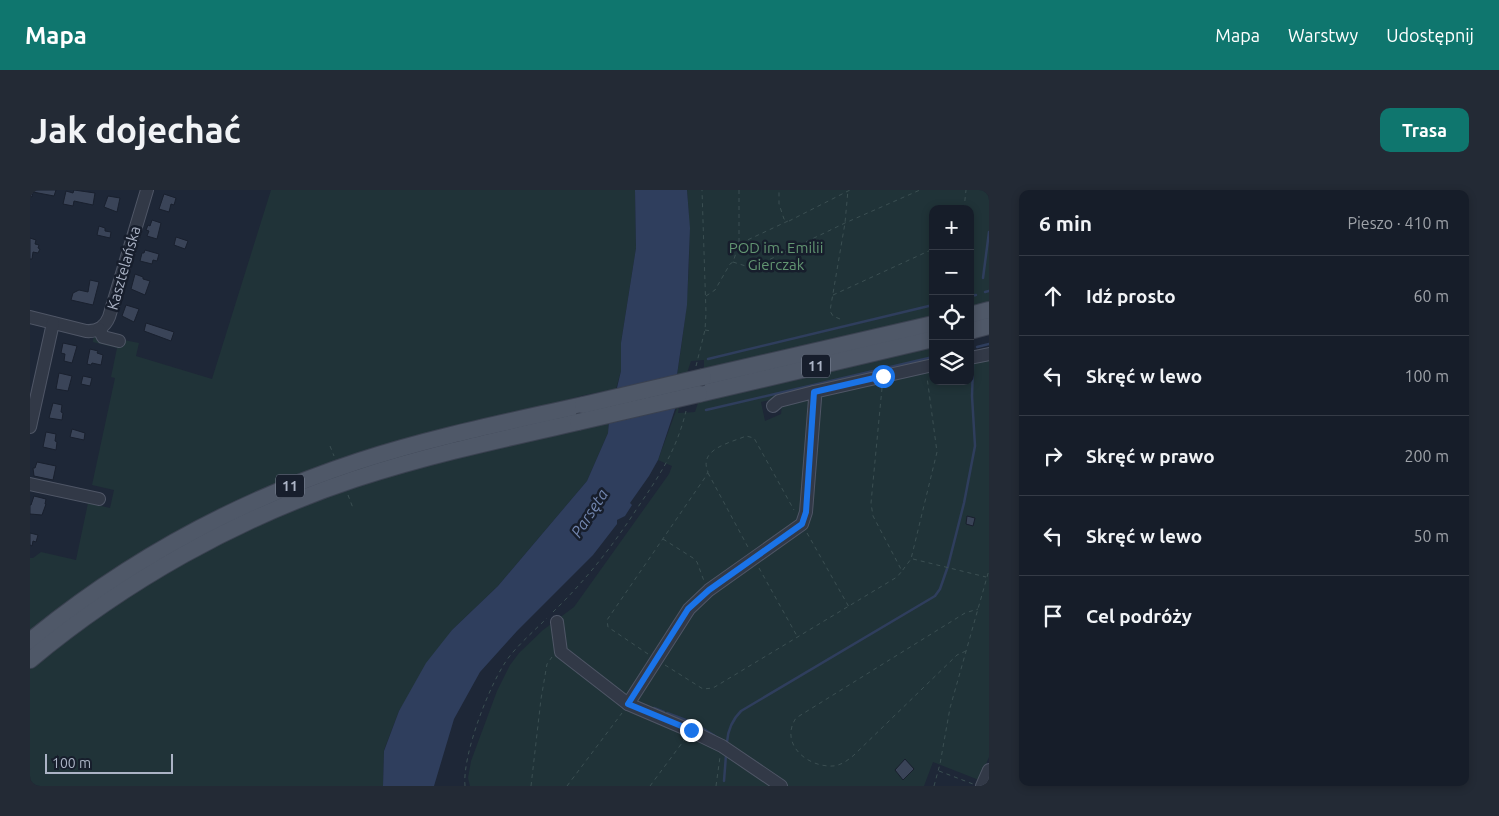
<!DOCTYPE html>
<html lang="pl">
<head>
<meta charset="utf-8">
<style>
  body { margin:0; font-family:Ubuntu,sans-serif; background:#232a35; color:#f1f3f6 }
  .controls { position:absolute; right:15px; top:15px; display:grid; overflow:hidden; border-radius:10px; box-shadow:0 2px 8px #0003 }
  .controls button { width:45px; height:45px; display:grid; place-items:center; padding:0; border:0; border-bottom:1px solid #353b46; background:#161d29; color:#f1f3f6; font:25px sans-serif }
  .scale { position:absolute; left:15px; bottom:12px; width:128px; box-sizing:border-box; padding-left:5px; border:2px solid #abb3c5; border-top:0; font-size:14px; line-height:18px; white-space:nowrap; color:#abb3c5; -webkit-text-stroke:4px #171e2c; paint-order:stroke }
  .stop { position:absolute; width:15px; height:15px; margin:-11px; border:4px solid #1a73e8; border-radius:50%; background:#fff }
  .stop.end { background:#1a73e8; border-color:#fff; box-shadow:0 1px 5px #0008 }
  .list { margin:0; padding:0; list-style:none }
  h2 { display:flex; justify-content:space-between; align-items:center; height:65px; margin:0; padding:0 20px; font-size:21px }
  h2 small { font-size:16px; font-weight:400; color:#9ea2a8 }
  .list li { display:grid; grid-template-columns:32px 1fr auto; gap:15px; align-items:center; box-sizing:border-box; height:80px; padding:0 20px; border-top:1px solid #353b46 }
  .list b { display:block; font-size:19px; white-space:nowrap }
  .list em { font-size:16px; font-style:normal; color:#9ea2a8 }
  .icon { flex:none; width:28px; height:28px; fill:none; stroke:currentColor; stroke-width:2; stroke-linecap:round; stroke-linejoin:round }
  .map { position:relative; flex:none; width:959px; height:596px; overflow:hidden; border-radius:10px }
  header { display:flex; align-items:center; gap:30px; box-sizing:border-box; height:70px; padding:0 25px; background:#0f766e; color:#fff }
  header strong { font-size:24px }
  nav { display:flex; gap:28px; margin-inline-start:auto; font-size:18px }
  .intro { display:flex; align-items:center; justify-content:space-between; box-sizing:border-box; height:120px; padding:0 30px }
  h1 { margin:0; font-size:35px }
  .button { padding:12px 22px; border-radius:10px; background:#0f766e; color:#fff; font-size:18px; font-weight:700 }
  main { display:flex; gap:30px; padding:0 30px }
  aside { flex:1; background:#161d29; border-radius:10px; box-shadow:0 2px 8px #0003 }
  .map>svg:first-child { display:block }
  .green { fill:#203338 }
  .water { fill:#2f3e5d }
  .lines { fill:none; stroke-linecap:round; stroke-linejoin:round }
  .stream { stroke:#2f3e5d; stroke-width:2.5 }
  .building { fill:#3a4458; stroke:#19202e }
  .minor-casing { stroke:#4f5666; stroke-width:14 }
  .major-casing { stroke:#3b4251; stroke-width:18 }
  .path { stroke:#3b4f52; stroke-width:1; stroke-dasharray:4 4; stroke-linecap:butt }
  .minor { stroke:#323947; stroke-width:12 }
  .major { stroke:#4f5868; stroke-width:16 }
  .major-bridge-casing { stroke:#3b4251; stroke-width:18; stroke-linecap:butt }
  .major-bridge { stroke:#4f5868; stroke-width:16 }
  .route { stroke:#1a73e8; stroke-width:6 }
  .labels { text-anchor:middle; stroke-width:5; stroke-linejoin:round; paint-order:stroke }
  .shield { fill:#171e2c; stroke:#7f8697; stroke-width:1 }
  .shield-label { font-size:14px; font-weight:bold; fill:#abb3c5 }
  .park-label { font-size:15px; fill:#629572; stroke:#171e2c }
  .street-label { font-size:15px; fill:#abb3c5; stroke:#171e2c }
  .water-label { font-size:16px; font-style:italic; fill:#7286af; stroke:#171e2c }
</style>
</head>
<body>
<header>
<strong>Mapa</strong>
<nav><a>Mapa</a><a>Warstwy</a><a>Udostępnij</a></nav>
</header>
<div class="intro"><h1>Jak dojechać</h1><a class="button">Trasa</a></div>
<main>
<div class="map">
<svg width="959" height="596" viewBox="0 0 959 596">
  <rect width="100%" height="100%" fill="#1e2737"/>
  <g class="green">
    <path d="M241 0H605L606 58 591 153V181L586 199 555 205 430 238 0 444V368H3L11 362 46 370 58 313 80 318 84 300 62 295 85 188 81 187 87 158 63 152 64 144 109 153 106 166 182 189Z"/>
    <path d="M657 0H959V116L940 120V19H903V129L684 180 683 176 674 178V170L661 171 657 183 647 185C657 123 663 63 657 0Z"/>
    <path d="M903 154V173L731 212 735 231 751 224 752 214 903 179V191H940V170L959 166V567L949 590 903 572 894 596H440L438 588 441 571 467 501 480 475 489 463 513 440 544 417 639 284 642 276 628 270 651 207 648 223 665 222 668 213Z"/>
    <path d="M579 231 578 243 557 291 468 396 422 440 369 521 354 560 353 596H0V477L87 411 225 334 371 279 548 240Z"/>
  </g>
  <path class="water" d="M605 0H657L660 38 657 115 647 185 646 216 628 270 619 286 600 313 602 315 595 326 587 330V334L563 365 487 441 450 482 424 529 404 596H353L354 561 369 521 396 473 422 440 468 396 557 291 578 243 579 231 591 181V153L606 58Z"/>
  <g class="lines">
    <g class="stream">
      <path d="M953 88 959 42"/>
      <path d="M955 102 959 101"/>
      <path d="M940 106 946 105"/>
      <path d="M947 157 959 154"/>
      <path d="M678 169 903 115"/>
      <path d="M676 220 903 167"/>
      <path d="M624 518 634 522"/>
      <path d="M637 523 661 532"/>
      <path d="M667 535 685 546"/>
      <path d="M694 552H697C698 539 702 530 711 521L905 406 910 399 918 376 934 313 945 256 942 206 943 175"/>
      <path d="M694 591 696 565"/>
    </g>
  </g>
  <g class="building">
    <path d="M0 0H26L24 6 3 2 2 7 0 6Z"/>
    <path d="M44 0 65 3 63 15 44 11 43 16 33 14 36 1 43 3Z"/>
    <path d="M134 4 146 8 144 15 141 14 139 22 129 19Z"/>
    <path d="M78 6 90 8 87 22 74 17Z"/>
    <path d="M122 30 131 33 127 49 117 46 119 41 116 40 118 35 120 36Z"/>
    <path d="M69 36 75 38V41L81 42 80 48 67 45Z"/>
    <path d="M146 47 158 51 155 59 144 55Z"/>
    <path d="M0 48 6 50 5 54 9 55 8 58 10 59 8 63 3 62 2 69H0Z"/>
    <path d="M115 60 129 64 127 71 123 70 122 74 110 71 112 63H114Z"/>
    <path d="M105 84 113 87V89L120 91 115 105 101 99Z"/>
    <path d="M60 90 69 92 63 115 41 110 43 103 49 100 58 102Z"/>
    <path d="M96 115 109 119 104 132 92 126Z"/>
    <path d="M116 133 144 142 141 151 114 141Z"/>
    <path d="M33 153 47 156 42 173 34 171 35 164 31 163Z"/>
    <path d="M60 159 68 161 67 163 73 165 71 175 62 173 61 175 57 174Z"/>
    <path d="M29 183 42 186 38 201 26 199Z"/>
    <path d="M53 186 62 188 60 196 51 194Z"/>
    <path d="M23 213 32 215 31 222 33 223 32 230 19 228Z"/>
    <path d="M42 239 55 243 54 250 40 247Z"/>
    <path d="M16 242 26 244 25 251 27 252 26 260 13 257Z"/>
    <path d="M7 272 26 276 23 290 4 286 3 278H5Z"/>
    <path d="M4 306 16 309 15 314H16L12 325 0 324V315H1Z"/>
    <path d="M937 326 945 328 943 336 936 334Z"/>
    <path d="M0 343 8 345 6 352 3 351 2 356 0 355Z"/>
    <path d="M875 569 884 579 873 590 865 580Z"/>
  </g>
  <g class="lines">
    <defs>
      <g id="minor">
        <path d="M0 127 56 141C67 142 75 137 79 127L117 0"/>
        <path d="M69 139 73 147 89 151"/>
        <path d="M940 168 959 164"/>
        <path d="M784 202 903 175"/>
        <path d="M0 237 23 133"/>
        <path d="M0 294 69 309"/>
        <path d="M527 432 531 462 598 514 661 541 692 556 751 596"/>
        <path d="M598 514 659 419 679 400 772 334 776 322 785 209 784 202 749 211 743 216"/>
        <path d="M952 596 959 580"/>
      </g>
      <g id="major">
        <path d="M940 125 959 120"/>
        <path d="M940 141 959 136"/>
        <path d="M673 187 903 134"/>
        <path d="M669 204 903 149"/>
        <path d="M0 451C97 371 210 310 329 271 402 247 478 232 553 215"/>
        <path d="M0 470C95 391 207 328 325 289 398 265 473 249 548 232"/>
      </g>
    </defs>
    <use href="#minor" class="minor-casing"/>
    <use href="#major" class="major-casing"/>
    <g class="path">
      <path d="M709 0V54L758 31 754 29 749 14V0"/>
      <path d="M934 19 936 0"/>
      <path d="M759 31 820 0"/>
      <path d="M703 72 722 78 815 33 890 0"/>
      <path d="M803 105 903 59"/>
      <path d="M676 106 685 100 700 74 703 72 709 54"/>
      <path d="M810 129 803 126 800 121 815 33 818 0"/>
      <path d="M675 140 681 141"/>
      <path d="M666 176 675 140 676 123 672 0"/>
      <path d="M852 198 841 313 843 326 872 381 881 369 907 262 897 187"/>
      <path d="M300 256 304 266"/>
      <path d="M678 283 719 359"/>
      <path d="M318 305 323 318"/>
      <path d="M777 343 819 417"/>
      <path d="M633 349 663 368 667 372 674 391"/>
      <path d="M883 369 956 387"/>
      <path d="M729 378 767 446"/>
      <path d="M523 422C555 391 582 357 606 320 629 286 646 262 656 221"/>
      <path d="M936 461 927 465 824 565C817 571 809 577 799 576 774 575 750 552 766 528L935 423 948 419"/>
      <path d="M618 464 578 437 577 430 674 289 678 282C668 259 700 253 716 246L724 248 764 320"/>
      <path d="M635 475 673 499 683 498 867 387 872 381"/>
      <path d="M909 581 943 594"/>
      <path d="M435 596C432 565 460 492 479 467 490 453 504 441 517 428"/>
      <path d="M501 596 511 509 517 474 522 467"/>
      <path d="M537 596 592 523"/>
      <path d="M620 596 655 549"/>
      <path d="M686 596 690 567"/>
      <path d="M904 596 910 574 920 518 959 380"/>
    </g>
    <use href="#minor" class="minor"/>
    <use href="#major" class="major"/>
    <defs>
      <g id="major-bridge">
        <path d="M553 215 673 187"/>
        <path d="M548 232 669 204"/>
      </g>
    </defs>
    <use href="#major-bridge" class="major-bridge-casing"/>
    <use href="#major-bridge" class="major-bridge"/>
  </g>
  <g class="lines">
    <path class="route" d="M661 540 598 514 658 419 679 400 772 334 776 322 784 202 853 186"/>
  </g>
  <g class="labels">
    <g class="shield">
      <rect x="772" y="164.5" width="28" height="23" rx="4"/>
      <rect x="246" y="284.5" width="28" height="23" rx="4"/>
    </g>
    <g class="shield-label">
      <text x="786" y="181">11</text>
      <text x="260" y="301">11</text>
    </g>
    <g class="park-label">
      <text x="746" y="63">POD im. Emilii<tspan x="746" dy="17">Gierczak</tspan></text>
    </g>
    <g class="street-label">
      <text transform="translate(94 78) rotate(-74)" y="5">Kasztelańska</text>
    </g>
    <g class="water-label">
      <text transform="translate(559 323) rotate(-57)" y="6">Parsęta</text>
    </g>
  </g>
</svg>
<div class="controls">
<button>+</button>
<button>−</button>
<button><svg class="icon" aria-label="locate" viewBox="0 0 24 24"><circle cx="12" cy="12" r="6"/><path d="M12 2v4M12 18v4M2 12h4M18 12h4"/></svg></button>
<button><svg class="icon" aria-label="layers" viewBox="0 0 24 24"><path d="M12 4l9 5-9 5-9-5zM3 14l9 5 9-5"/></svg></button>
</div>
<div class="scale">100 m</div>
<div class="stop" style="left:853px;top:186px"></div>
<div class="stop end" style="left:661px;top:540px"></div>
</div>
<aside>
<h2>6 min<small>Pieszo · 410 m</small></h2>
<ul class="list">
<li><svg class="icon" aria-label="ahead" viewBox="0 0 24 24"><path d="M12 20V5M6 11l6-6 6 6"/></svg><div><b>Idź prosto</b></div><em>60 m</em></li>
<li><svg class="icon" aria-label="left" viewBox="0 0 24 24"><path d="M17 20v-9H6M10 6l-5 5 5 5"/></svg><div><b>Skręć w lewo</b></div><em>100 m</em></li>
<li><svg class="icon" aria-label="right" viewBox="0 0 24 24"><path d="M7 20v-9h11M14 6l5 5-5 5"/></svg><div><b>Skręć w prawo</b></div><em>200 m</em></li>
<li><svg class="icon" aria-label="left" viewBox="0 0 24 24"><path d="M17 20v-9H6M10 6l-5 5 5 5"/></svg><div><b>Skręć w lewo</b></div><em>50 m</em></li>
<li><svg class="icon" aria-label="arrive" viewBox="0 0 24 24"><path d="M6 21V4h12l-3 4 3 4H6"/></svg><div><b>Cel podróży</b></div></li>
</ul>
</aside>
</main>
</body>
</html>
